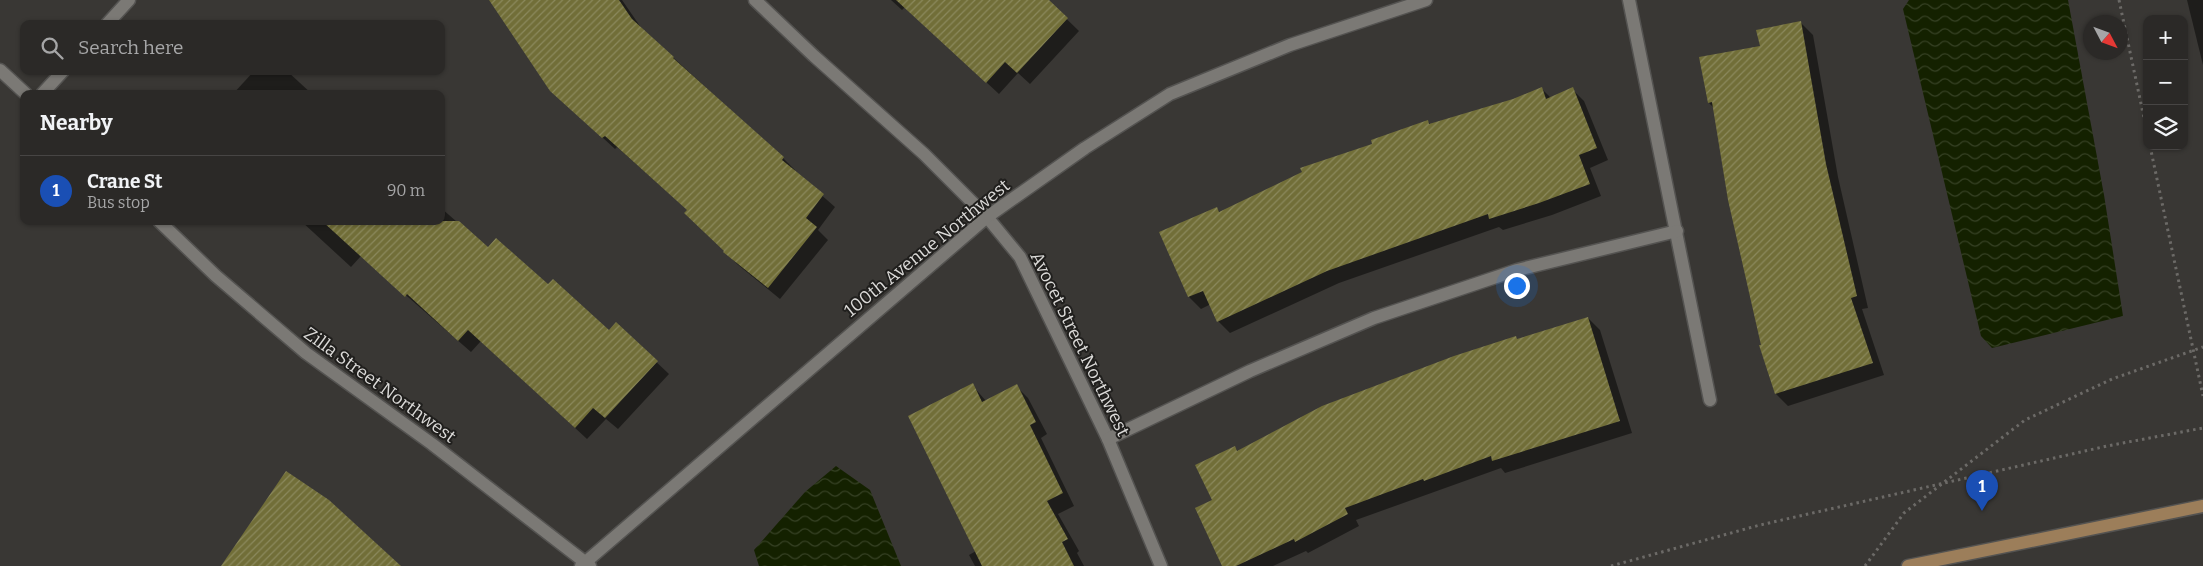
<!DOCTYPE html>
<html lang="en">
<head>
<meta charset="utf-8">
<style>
  body { margin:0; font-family:Bitter,serif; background:#33312f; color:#f1f3f6 }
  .controls { position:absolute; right:15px; top:15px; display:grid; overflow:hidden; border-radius:10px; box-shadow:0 1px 4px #0004 }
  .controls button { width:45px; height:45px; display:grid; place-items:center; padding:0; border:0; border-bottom:1px solid #474544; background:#2b2927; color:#f1f3f6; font:25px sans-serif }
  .compass { position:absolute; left:2083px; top:15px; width:45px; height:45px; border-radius:50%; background:#2b2927; box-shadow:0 1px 4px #0004; rotate:131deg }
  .you { position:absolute; left:1516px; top:285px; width:18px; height:18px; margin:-12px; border:4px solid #fff; border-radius:50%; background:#1a73e8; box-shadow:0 0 0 8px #1a73e833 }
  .badge { display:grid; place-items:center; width:32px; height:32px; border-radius:50%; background:#95b2f1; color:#fff; font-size:16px; font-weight:700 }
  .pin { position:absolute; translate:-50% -41px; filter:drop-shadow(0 1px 2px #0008) }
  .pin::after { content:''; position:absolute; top:26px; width:18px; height:15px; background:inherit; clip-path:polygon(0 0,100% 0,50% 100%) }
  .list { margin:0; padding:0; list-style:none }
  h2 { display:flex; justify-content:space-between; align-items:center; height:65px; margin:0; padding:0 20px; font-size:21px }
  h2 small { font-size:16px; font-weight:400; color:#a6a6a7 }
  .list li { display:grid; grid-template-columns:32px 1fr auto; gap:15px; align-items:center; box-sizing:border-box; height:70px; padding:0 20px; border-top:1px solid #474544 }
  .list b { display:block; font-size:19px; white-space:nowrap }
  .list p { margin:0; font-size:16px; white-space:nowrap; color:#a6a6a7 }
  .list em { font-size:16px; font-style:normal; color:#a6a6a7 }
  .icon { flex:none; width:28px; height:28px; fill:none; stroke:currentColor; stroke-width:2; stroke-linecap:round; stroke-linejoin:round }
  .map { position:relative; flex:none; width:2203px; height:566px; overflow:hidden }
  .search { position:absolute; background:#2b2927; box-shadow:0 1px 4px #0004; left:20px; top:20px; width:425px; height:55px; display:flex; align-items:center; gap:12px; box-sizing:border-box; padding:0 18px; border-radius:10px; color:#a6a6a7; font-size:19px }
  .panel { position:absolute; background:#2b2927; box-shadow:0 1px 4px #0004; left:20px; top:90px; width:425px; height:135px; border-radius:10px }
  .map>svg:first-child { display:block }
  .water { fill:url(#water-waves) }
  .shadow { fill:#0007 }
  .building { fill:url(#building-hatch) }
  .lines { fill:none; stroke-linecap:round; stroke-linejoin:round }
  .lane-casing { stroke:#545351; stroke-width:15 }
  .street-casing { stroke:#545351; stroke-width:15 }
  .secondary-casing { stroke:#545351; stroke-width:15 }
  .path { stroke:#6c6a67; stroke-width:3; stroke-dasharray:2.5 4; stroke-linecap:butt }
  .lane { stroke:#7b7975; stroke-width:12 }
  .street { stroke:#7b7975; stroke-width:12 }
  .secondary { stroke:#9c7e5a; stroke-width:12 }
  .path-bridge { stroke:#6c6a67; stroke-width:3; stroke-dasharray:2.5 4; stroke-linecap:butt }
  .labels { text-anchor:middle; stroke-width:4; stroke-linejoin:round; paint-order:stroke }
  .street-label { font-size:18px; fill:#dbdad8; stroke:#201f1d }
</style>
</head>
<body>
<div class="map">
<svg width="2203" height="566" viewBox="0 0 2203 566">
  <defs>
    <pattern id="water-waves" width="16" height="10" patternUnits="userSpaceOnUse" patternTransform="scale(1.25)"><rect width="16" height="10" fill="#142100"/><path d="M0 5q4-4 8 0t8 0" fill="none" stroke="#364124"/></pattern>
    <pattern id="building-hatch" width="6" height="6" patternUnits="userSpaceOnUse" patternTransform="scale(1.25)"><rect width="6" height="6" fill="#716e38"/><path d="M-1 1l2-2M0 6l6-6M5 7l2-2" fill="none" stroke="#8b895d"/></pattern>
  </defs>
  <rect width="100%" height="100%" fill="#393734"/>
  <g class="water">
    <path d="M1909 0H2068L2104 195 2123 316 1992 348 1981 336 1903 9Z"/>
    <path d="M836 466 870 490 901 566H759L754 550 805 492Z"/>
  </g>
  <g class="shadow">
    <path d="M490 0H622L642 29 783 158 795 170 794 171 835 207 818 230 828 240 780 299 737 264 688 210 617 147 615 149 551 90Z"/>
    <path d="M891 0H1047L1079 31 1030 84 1018 73 999 94 905 7 902 10Z"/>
    <path d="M2187 0H2203V65Z"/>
    <path d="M1801 23 1813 35 1838 177 1868 308 1862 309 1884 375 1788 406 1776 394 1763 346 1714 108 1709 103 1761 47Z"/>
    <path d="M254 71H287L312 94H233Z"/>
    <path d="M1542 89 1551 98 1572 89 1584 101 1608 160 1590 168 1601 196 1552 215 1503 230 1499 227 1339 283 1230 333 1218 321 1211 304 1201 309 1189 297 1161 233 1216 208 1221 213 1427 121 1431 125 1513 100Z"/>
    <path d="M441 208 488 249 548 286 609 332 616 324 669 374 618 429 606 419 587 439 481 341 471 352 361 256 351 267 301 221H441Z"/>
    <path d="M1588 318 1600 330 1632 433 1505 473 1501 468 1356 520 1359 526 1308 553 1306 551 1273 566H1223L1213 500 1235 448 1239 452 1518 340Z"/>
    <path d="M972 385 986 401 1016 386 1028 398 1047 434 1041 438 1074 506 1058 514 1079 551 1077 553 1084 566H975L969 555 976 551Z"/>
  </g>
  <g class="building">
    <path d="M489 0H619L632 19 674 57 673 58 784 157 782 160 824 194 806 218 817 227 768 288 723 252 724 251 684 213 687 210 605 136 602 138 550 91Z"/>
    <path d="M896 0H1049L1068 18 1017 73 1005 62 986 83Z"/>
    <path d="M1801 21 1826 164 1857 296 1851 298 1873 363 1775 394 1759 345H1761L1728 200 1712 102 1708 103 1699 57 1760 46 1756 30Z"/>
    <path d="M1542 87 1546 99 1573 87 1597 148 1579 155 1590 184 1539 203 1489 219 1488 214 1327 271 1217 322 1203 291 1188 297 1159 232 1217 207 1219 212 1302 172 1300 168 1372 144 1371 140 1428 120 1429 124 1513 99Z"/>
    <path d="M322 221H459L488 247 496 238 548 284 553 279 609 330 616 322 658 361 605 418 593 408 575 428 468 330 458 341 407 294 405 297Z"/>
    <path d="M1588 317 1620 421 1492 461 1491 456 1424 481 1423 479 1345 508 1348 514 1295 542 1294 539 1236 566H1222L1195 508 1212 500 1195 465 1235 446 1237 451 1322 406 1454 356 1516 336 1517 339Z"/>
    <path d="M973 383 982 402 1017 384 1036 422 1030 425 1063 493 1047 501 1068 539 1062 542 1074 566H982L908 416Z"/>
    <path d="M286 471 329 500 401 566H221Z"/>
  </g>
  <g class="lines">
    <defs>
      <g id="lane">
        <path d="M107 24 129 0"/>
        <path d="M42 94 63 71"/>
      </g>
      <g id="street">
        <path d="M755 0 814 56 924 154 987 217 1020 257 1108 439 1161 566"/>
        <path d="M1629 0 1710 400"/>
        <path d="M0 70 26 94"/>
        <path d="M159 221 216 276 306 353 432 444 590 566"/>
        <path d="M1108 439 1250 371 1374 318 1517 270 1677 231"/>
        <path d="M581 566 987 217 1085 148 1170 94 1290 45 1426 0"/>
      </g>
      <path id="secondary" d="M1908 566 2203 506"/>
    </defs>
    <use href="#lane" class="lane-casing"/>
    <use href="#street" class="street-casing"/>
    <use href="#secondary" class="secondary-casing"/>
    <g class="path">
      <path d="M2119 0 2147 132"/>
      <path d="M2150 146 2203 396"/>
      <path d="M1611 566 1760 525 2107 446 2203 428"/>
    </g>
    <use href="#lane" class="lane"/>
    <use href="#street" class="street"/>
    <use href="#secondary" class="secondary"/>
    <path class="path-bridge" d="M1865 566 1904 513 2025 420 2112 379 2203 347"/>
  </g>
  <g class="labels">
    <g class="street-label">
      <text transform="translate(927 248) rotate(-39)" y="6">100th Avenue Northwest</text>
      <text transform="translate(1080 344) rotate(64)" y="6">Avocet Street Northwest</text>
      <text transform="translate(380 385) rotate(36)" y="6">Zilla Street Northwest</text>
    </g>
  </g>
</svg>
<div class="controls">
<button>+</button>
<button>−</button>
<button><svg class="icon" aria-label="layers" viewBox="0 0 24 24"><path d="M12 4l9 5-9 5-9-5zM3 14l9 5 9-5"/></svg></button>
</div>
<svg class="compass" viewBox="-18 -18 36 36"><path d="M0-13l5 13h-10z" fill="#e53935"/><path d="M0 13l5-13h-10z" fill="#a6a6a7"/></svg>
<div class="you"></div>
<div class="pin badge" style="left:1982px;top:511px;background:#1a4fb4">1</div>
<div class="search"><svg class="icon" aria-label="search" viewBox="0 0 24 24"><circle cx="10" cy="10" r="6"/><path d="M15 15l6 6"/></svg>Search here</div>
<section class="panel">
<h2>Nearby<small></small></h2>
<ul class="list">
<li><span class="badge" style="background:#1a4fb4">1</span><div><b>Crane St</b><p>Bus stop</p></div><em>90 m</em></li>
</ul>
</section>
</div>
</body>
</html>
